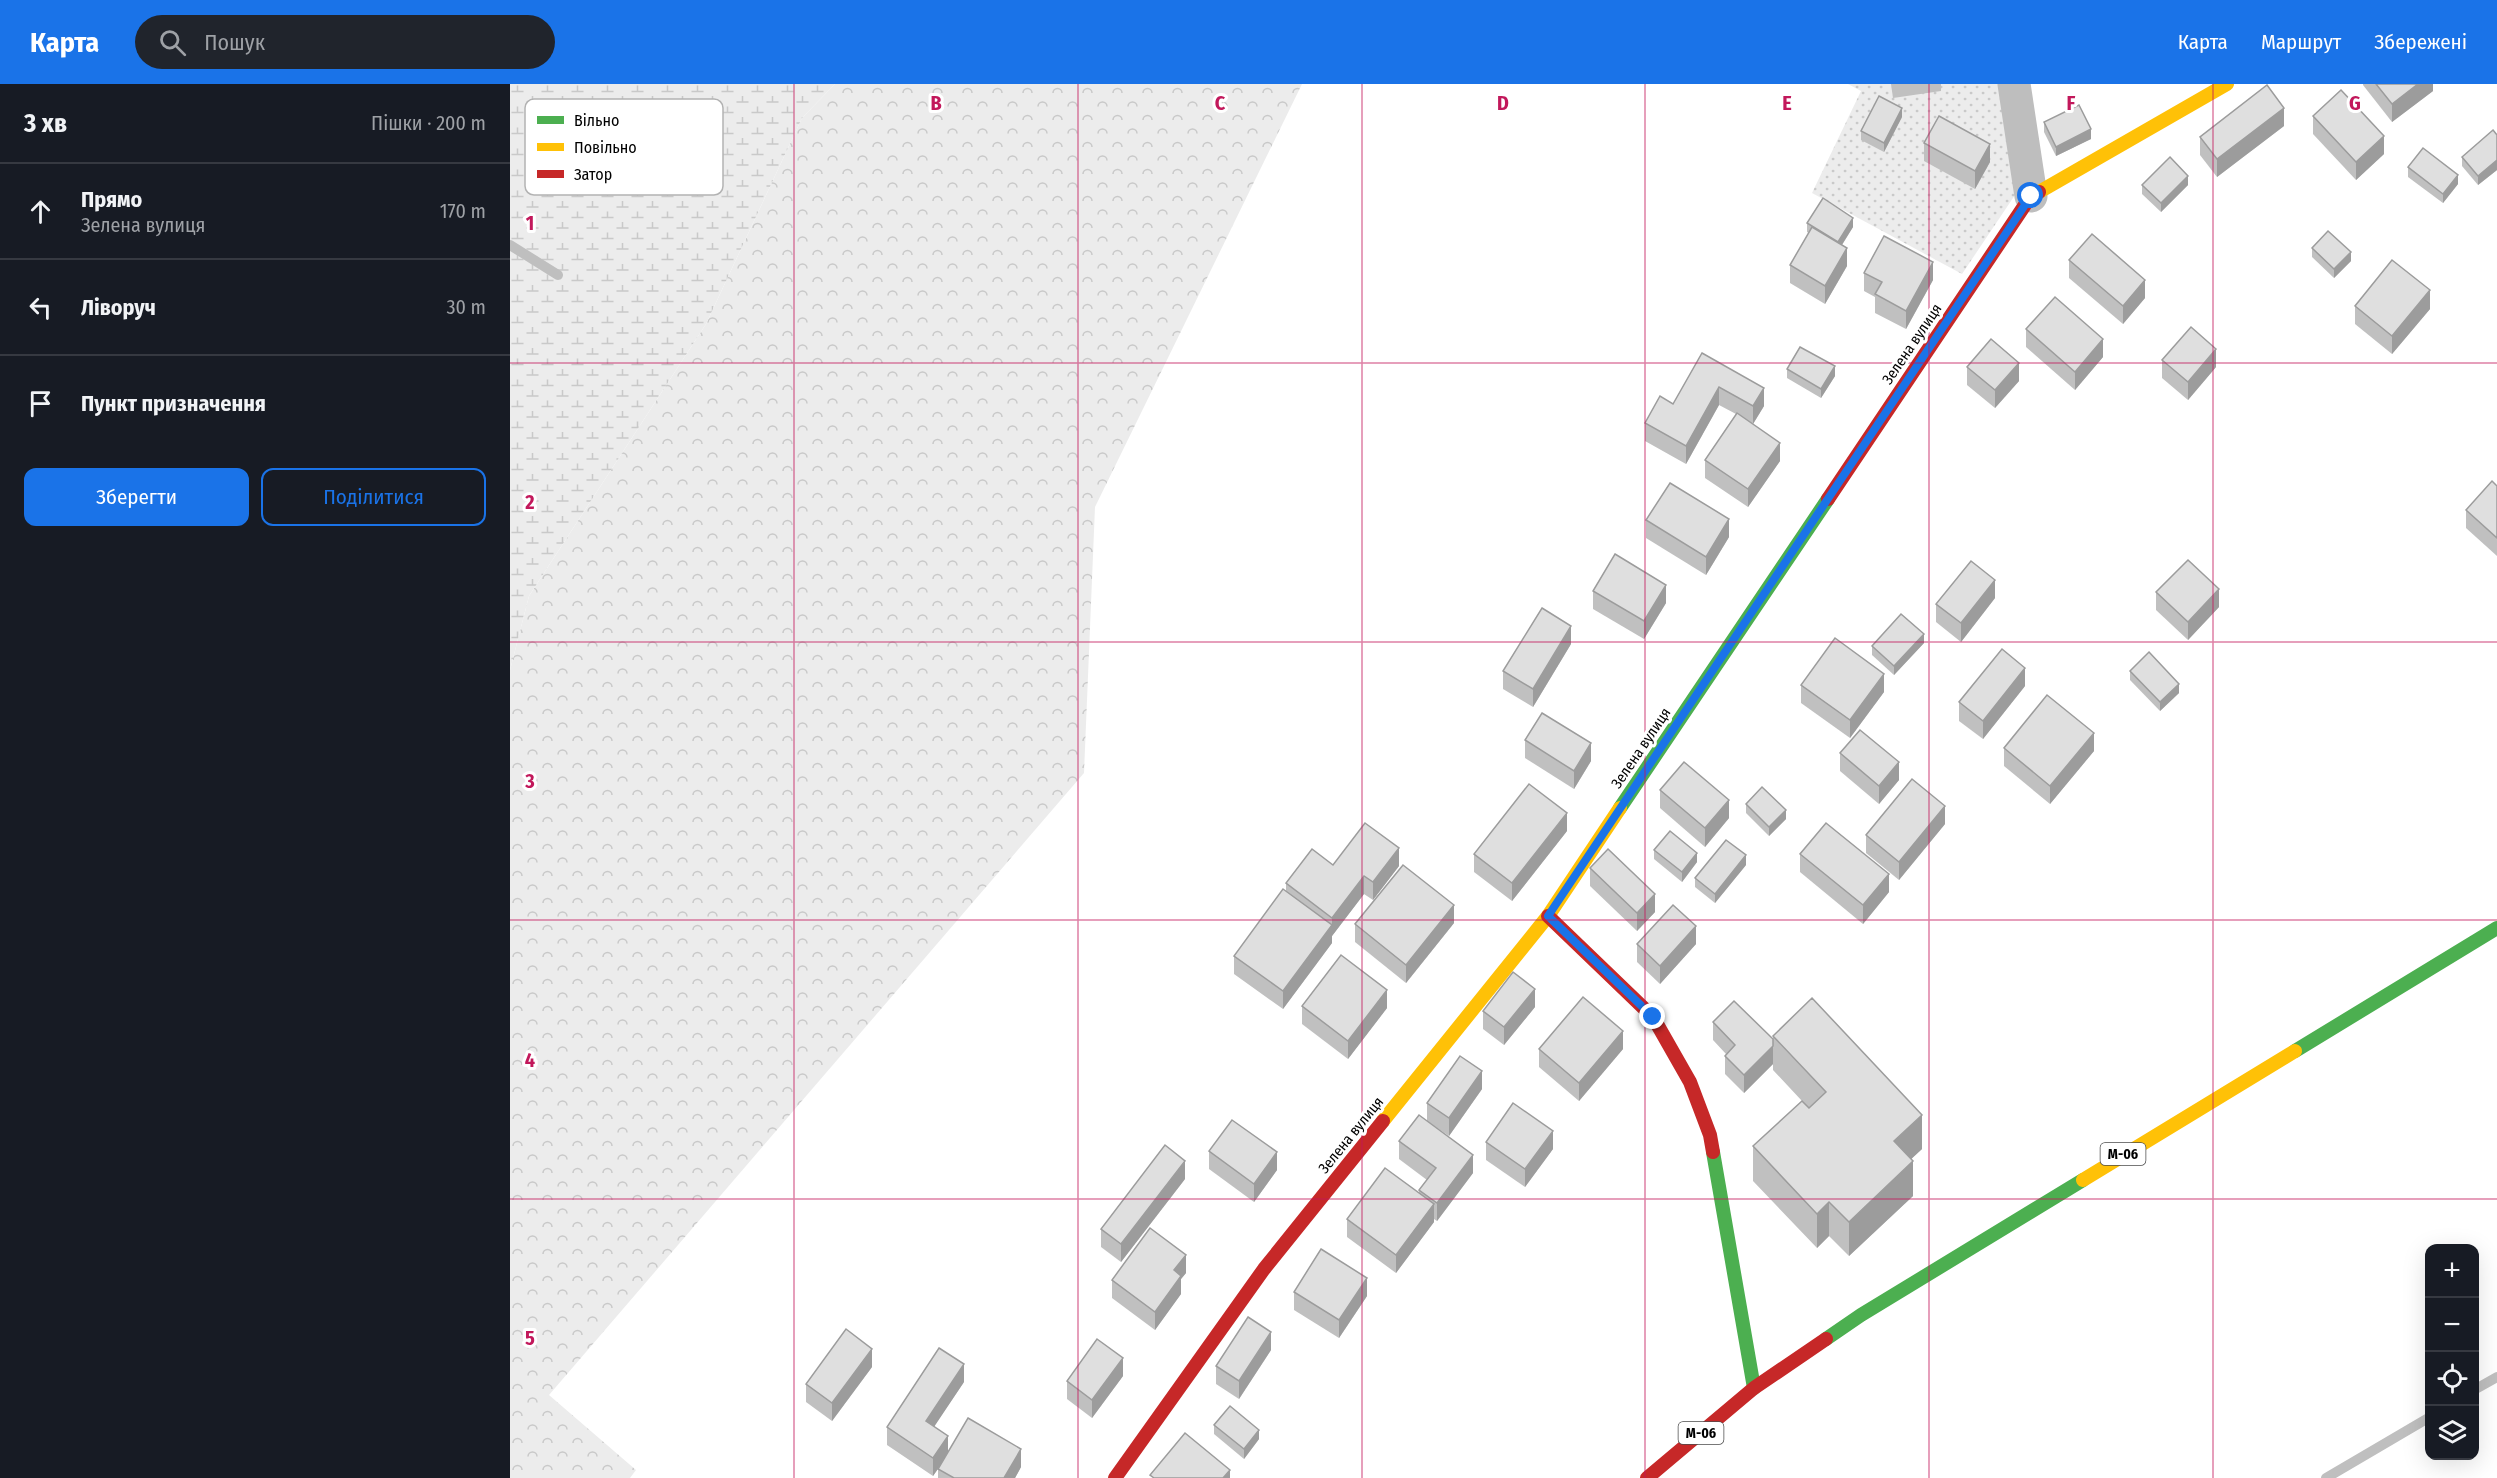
<!DOCTYPE html>
<html lang="uk">
<head>
<meta charset="utf-8">
<style>
  body { margin:0; font-family:"Fira Sans Condensed",sans-serif; background:#20242c; color:#f1f3f6 }
  .controls { position:absolute; right:18px; bottom:18px; display:grid; overflow:hidden; border-radius:12px; box-shadow:0 6px 24px #0002 }
  .controls button { width:54px; height:54px; display:grid; place-items:center; padding:0; border:0; border-bottom:2px solid #363941; background:#171b24; color:#f1f3f6; font:30px sans-serif }
  .stop { position:absolute; width:18px; height:18px; margin:-14px; border:4px solid #1a73e8; border-radius:50%; background:#fff }
  .stop.end { background:#1a73e8; border-color:#fff; box-shadow:0 2px 6px #0008 }
  .list { margin:0; padding:0; list-style:none }
  h2 { display:flex; justify-content:space-between; align-items:center; height:78px; margin:0; padding:0 24px; font-size:26px }
  h2 small { font-size:20px; font-weight:400; color:#9ea1a6 }
  .list li { display:grid; grid-template-columns:39px 1fr auto; gap:18px; align-items:center; box-sizing:border-box; height:96px; padding:0 24px; border-top:2px solid #363941 }
  .list b { display:block; font-size:22px; white-space:nowrap }
  .list p { margin:0; font-size:20px; white-space:nowrap; color:#9ea1a6 }
  .list em { font-size:20px; font-style:normal; color:#9ea1a6 }
  .actions { display:flex; gap:12px; padding:18px 24px }
  .actions a { flex:1; padding:14px 0; border:2px solid #1a73e8; border-radius:12px; text-align:center; font-size:21px; color:#1a73e8 }
  .actions .main { background:#1a73e8; color:#fff }
  .icon { flex:none; width:33px; height:33px; fill:none; stroke:currentColor; stroke-width:2; stroke-linecap:round; stroke-linejoin:round }
  .map { position:relative; flex:none; width:1987px; height:1394px; overflow:hidden }
  header { display:flex; align-items:center; gap:36px; box-sizing:border-box; height:84px; padding:0 30px; background:#1a73e8; color:#fff }
  header strong { font-size:28px }
  nav { display:flex; gap:33px; margin-inline-start:auto; font-size:21px }
  .search { width:420px; height:54px; background:#20242c; display:flex; align-items:center; gap:15px; box-sizing:border-box; padding:0 21px; border-radius:33px; color:#9ea1a6; font-size:22px }
  main { display:flex }
  aside { flex:1; background:#171b24 }
  .map>svg:first-child { display:block }
  .grass { fill:url(#grass-dots) }
  .forest { fill:url(#forest-crowns) }
  .wetland { fill:url(#wetland-marsh) }
  .lines { fill:none; stroke-linecap:round; stroke-linejoin:round }
  .stream { stroke:#bfbfbf; stroke-width:10 }
  .street { stroke:#bebebe; stroke-width:33 }
  .fast { stroke:#4caf50; stroke-width:14 }
  .slow { stroke:#ffc107; stroke-width:14 }
  .jam { stroke:#c62828; stroke-width:14 }
  .wall { fill:#c0c0c0 }
  .shaded-wall { fill:#9c9c9c }
  .building { fill:#dfdfdf; stroke:#9c9c9c; stroke-width:1.5 }
  .route { stroke:#1a73e8; stroke-width:8 }
  .grid { fill:none; stroke:#c2185b; stroke-width:1.5; stroke-opacity:0.55 }
  .labels { text-anchor:middle; stroke-width:6; stroke-linejoin:round; paint-order:stroke }
  .shield { fill:#fff; stroke:#4c4c4c; stroke-width:1.5 }
  .shield-label { font-size:14px; font-weight:bold; fill:#000 }
  .street-label { font-size:15px; fill:#000; stroke:#fff }
  .key { fill:#fff; stroke:#b2b2b2; stroke-width:1.5 }
  .key-label { font-size:16px; fill:#000 }
  .grid-label { font-size:20px; text-anchor:middle; font-weight:bold; fill:#c2185b; stroke:#fff; stroke-width:6; stroke-linejoin:round; paint-order:stroke }
</style>
</head>
<body>
<header>
<strong>Карта</strong>
<div class="search"><svg class="icon" aria-label="search" viewBox="0 0 24 24"><circle cx="10" cy="10" r="6"/><path d="M15 15l6 6"/></svg>Пошук</div>
<nav><a>Карта</a><a>Маршрут</a><a>Збережені</a></nav>
</header>
<main>
<aside>
<h2>3 хв<small>Пішки · 200 m</small></h2>
<ul class="list">
<li><svg class="icon" aria-label="ahead" viewBox="0 0 24 24"><path d="M12 20V5M6 11l6-6 6 6"/></svg><div><b>Прямо</b><p>Зелена вулиця</p></div><em>170 m</em></li>
<li><svg class="icon" aria-label="left" viewBox="0 0 24 24"><path d="M17 20v-9H6M10 6l-5 5 5 5"/></svg><div><b>Ліворуч</b></div><em>30 m</em></li>
<li><svg class="icon" aria-label="arrive" viewBox="0 0 24 24"><path d="M6 21V4h12l-3 4 3 4H6"/></svg><div><b>Пункт призначення</b></div></li>
</ul>
<div class="actions"><a class="main">Зберегти</a><a>Поділитися</a></div>
</aside>
<div class="map">
<svg width="1987" height="1394" viewBox="0 0 1987 1394">
  <defs>
    <pattern id="grass-dots" width="8" height="8" patternUnits="userSpaceOnUse" patternTransform="scale(1.5)"><rect width="8" height="8" fill="#ececec"/><path d="M2 2h.1M6 6h.1" fill="none" stroke="#c9c9c9" stroke-width="1.8" stroke-linecap="round"/></pattern>
    <pattern id="forest-crowns" width="20" height="18" patternUnits="userSpaceOnUse" patternTransform="scale(1.5)"><rect width="20" height="18" fill="#ececec"/><path d="M2 6a3 3 0 1 1 6 0M12 15a3 3 0 1 1 6 0" fill="none" stroke="#c9c9c9"/></pattern>
    <pattern id="wetland-marsh" width="20" height="14" patternUnits="userSpaceOnUse" patternTransform="scale(1.5)"><rect width="20" height="14" fill="#ececec"/><path d="M1 5h8M5 5V1M11 12h8M15 12V8" fill="none" stroke="#c9c9c9"/></pattern>
  </defs>
  <rect width="100%" height="100%" fill="#fff"/>
  <path class="grass" d="M1338 0H1489L1505 111 1452 190 1302 109 1351 7Z"/>
  <path class="forest" d="M325 0H792L585 423 574 689 39 1311 126 1386 120 1394H0V586L19 512 196 240 292 34Z"/>
  <path class="wetland" d="M0 0H325L292 34 196 240 19 512 0 586Z"/>
  <g class="lines">
    <g class="stream">
      <path d="M0 161 48 191"/>
      <path d="M1964 1306 1987 1293"/>
      <path d="M1816 1394 1920 1333"/>
    </g>
    <path class="street" d="M1504 0 1521 112"/>
    <g class="fast">
      <path d="M1110 724 1318 415"/>
      <path d="M1785 967 1987 844"/>
      <path d="M1203 1068 1244 1304"/>
      <path d="M1316 1255 1351 1231 1573 1096"/>
    </g>
    <g class="slow">
      <path d="M1529 108 1717 0"/>
      <path d="M873 1037 1038 832 1110 724"/>
      <path d="M1573 1096 1785 967"/>
    </g>
    <g class="jam">
      <path d="M1318 415 1521 112 1529 108"/>
      <path d="M1038 832 1143 933 1180 998 1200 1051 1203 1068"/>
      <path d="M605 1394 754 1185 873 1037"/>
      <path d="M1137 1394 1244 1304 1316 1255"/>
    </g>
  </g>
  <g class="wall">
    <path d="M1381 0H1431V7L1383 14Z"/>
    <path d="M1853 0H1923V7L1882 38 1853 1Z"/>
    <path d="M1803 32 1874 70 1846 96 1803 50Z"/>
    <path d="M1392 33 1374 68 1351 56V47Z"/>
    <path d="M1534 38 1581 55 1546 72 1534 48Z"/>
    <path d="M1774 42 1707 93 1690 71V53Z"/>
    <path d="M1987 51V86L1968 101 1952 82V73Z"/>
    <path d="M1414 59 1480 78 1465 105 1414 77Z"/>
    <path d="M1898 83 1948 100 1933 119 1898 93Z"/>
    <path d="M1632 101H1678L1651 128 1632 110Z"/>
    <path d="M1297 139 1343 143 1332 161 1337 182 1315 220 1280 199V181L1299 149 1297 148Z"/>
    <path d="M1802 164 1841 177 1824 194 1802 173Z"/>
    <path d="M1559 176 1635 214 1613 240 1559 194Z"/>
    <path d="M1354 189 1423 196 1396 245 1365 229V213L1354 207Z"/>
    <path d="M1845 222 1920 225 1882 270 1845 240Z"/>
    <path d="M1516 245 1593 273 1565 306 1516 263Z"/>
    <path d="M1192 269 1254 322 1243 340 1270 377 1238 423 1195 394V376L1226 330 1209 321 1176 380 1135 357V339L1163 320Z"/>
    <path d="M1652 276 1706 283 1678 316 1652 294Z"/>
    <path d="M1457 283 1509 297 1485 324 1457 301Z"/>
    <path d="M1277 285 1325 292 1311 314 1277 294Z"/>
    <path d="M1987 402V472L1956 444V426Z"/>
    <path d="M1136 436 1219 453 1196 491 1136 454Z"/>
    <path d="M1083 507 1156 519 1134 555 1083 525Z"/>
    <path d="M1646 508 1709 523 1678 556 1646 526Z"/>
    <path d="M1485 514 1451 558 1426 538V520Z"/>
    <path d="M1414 559 1384 591 1362 571V562Z"/>
    <path d="M1061 560 1023 623 993 605V587Z"/>
    <path d="M1620 587 1669 609 1650 627 1620 596Z"/>
    <path d="M1291 601 1374 608 1340 654 1291 619Z"/>
    <path d="M1515 602 1473 655 1449 637V618Z"/>
    <path d="M1015 656 1081 677 1064 705 1015 674Z"/>
    <path d="M1494 664 1584 667 1540 720 1494 682Z"/>
    <path d="M1330 669 1389 696 1369 720 1330 687Z"/>
    <path d="M1150 706 1219 734 1195 763 1150 724Z"/>
    <path d="M1236 720 1276 735 1259 752 1236 729Z"/>
    <path d="M1435 740 1389 796 1356 769V751Z"/>
    <path d="M1057 747 1002 817 964 788V770Z"/>
    <path d="M1144 766 1187 778 1172 798 1144 775Z"/>
    <path d="M1290 770 1379 808 1353 840 1290 788Z"/>
    <path d="M823 781 889 782 863 816 854 810 822 852V851V859L773 925 724 890V872L776 808V799Z"/>
    <path d="M1236 781 1205 819 1185 803V794Z"/>
    <path d="M1080 784 1145 828 1127 847 1080 802Z"/>
    <path d="M944 839 896 899 845 858V840Z"/>
    <path d="M1127 860H1186L1150 900 1127 878Z"/>
    <path d="M792 922 877 924 838 975 792 940Z"/>
    <path d="M1025 923 994 961 973 945V927Z"/>
    <path d="M1203 938 1263 955V952L1412 1065 1401 1075 1403 1112 1339 1172 1319 1152 1307 1164 1243 1097V1062L1292 1017 1263 986V980L1234 1009 1215 990V972L1216 970 1203 956Z"/>
    <path d="M1029 965H1113L1069 1017 1029 983Z"/>
    <path d="M972 1005 939 1052 917 1037V1019Z"/>
    <path d="M889 1057 963 1089 927 1137 924 1135V1138L886 1189 837 1153V1135L909 1109V1106L917 1096 889 1075Z"/>
    <path d="M976 1058 1043 1065 1015 1103 976 1076Z"/>
    <path d="M699 1067 767 1086 744 1118 699 1085Z"/>
    <path d="M675 1095 611 1178 591 1163V1145Z"/>
    <path d="M676 1189 671 1195V1210L645 1246 602 1214V1196Z"/>
    <path d="M784 1208 857 1212 829 1254 784 1226Z"/>
    <path d="M761 1266 729 1315 706 1300V1282Z"/>
    <path d="M362 1283 322 1337 296 1318V1300Z"/>
    <path d="M613 1292 582 1334 557 1315V1297Z"/>
    <path d="M454 1298 424 1342 438 1367 511 1383 505 1394H428V1385L423 1392 377 1361V1343Z"/>
    <path d="M704 1341 749 1355 734 1375 704 1350Z"/>
  </g>
  <g class="shaded-wall">
    <path d="M1908 0H1923V7L1882 38V20Z"/>
    <path d="M1392 24V33L1374 68V59Z"/>
    <path d="M1774 24V42L1707 93V75Z"/>
    <path d="M1581 45V55L1546 72V63Z"/>
    <path d="M1874 52V70L1846 96V78Z"/>
    <path d="M1480 60V78L1465 105V87Z"/>
    <path d="M1987 76V86L1968 101V92Z"/>
    <path d="M1948 91V100L1933 119V110Z"/>
    <path d="M1678 92V101L1651 128V119Z"/>
    <path d="M1343 134V143L1328 167V158Z"/>
    <path d="M1337 164V182L1315 220V202Z"/>
    <path d="M1841 168V177L1824 194V185Z"/>
    <path d="M1423 178V196L1396 245V227Z"/>
    <path d="M1635 196V214L1613 240V222Z"/>
    <path d="M1920 206V225L1882 270V252Z"/>
    <path d="M1593 255V273L1565 306V288Z"/>
    <path d="M1706 265V283L1678 316V298Z"/>
    <path d="M1509 279V297L1485 324V306Z"/>
    <path d="M1325 282V292L1311 314V305Z"/>
    <path d="M1209 303V321L1176 380V362Z"/>
    <path d="M1254 304V322L1243 340V322Z"/>
    <path d="M1270 359V377L1238 423V405Z"/>
    <path d="M1219 435V453L1196 491V473Z"/>
    <path d="M1485 496V514L1451 558V539Z"/>
    <path d="M1156 501V519L1134 555V537Z"/>
    <path d="M1709 505V523L1678 556V538Z"/>
    <path d="M1061 542V560L1023 623V605Z"/>
    <path d="M1414 550V559L1384 591V582Z"/>
    <path d="M1515 584V602L1473 655V637Z"/>
    <path d="M1374 590V608L1340 654V636Z"/>
    <path d="M1669 600V609L1650 627V618Z"/>
    <path d="M1584 649V667L1540 720V702Z"/>
    <path d="M1081 659V677L1064 705V687Z"/>
    <path d="M1389 678V696L1369 720V702Z"/>
    <path d="M1219 716V734L1195 763V744Z"/>
    <path d="M1435 722V740L1389 796V778Z"/>
    <path d="M1276 726V735L1259 752V743Z"/>
    <path d="M1057 729V747L1002 817V799Z"/>
    <path d="M889 764V782L863 816V798Z"/>
    <path d="M1187 769V778L1172 798V788Z"/>
    <path d="M1236 771V781L1205 819V810Z"/>
    <path d="M1379 790V808L1353 840V821Z"/>
    <path d="M854 792V810L822 852V834Z"/>
    <path d="M1145 810V828L1127 847V829Z"/>
    <path d="M944 821V839L896 899V881Z"/>
    <path d="M822 841V859L773 925V907Z"/>
    <path d="M1186 842V860L1150 900V882Z"/>
    <path d="M1025 905V923L994 961V943Z"/>
    <path d="M877 906V924L838 975V957Z"/>
    <path d="M1113 947V965L1069 1017V999Z"/>
    <path d="M1263 962V980L1234 1009V991Z"/>
    <path d="M972 987V1005L939 1052V1034Z"/>
    <path d="M1412 1031V1065L1384 1091V1057Z"/>
    <path d="M1043 1047V1065L1015 1103V1085Z"/>
    <path d="M767 1068V1086L744 1118V1100Z"/>
    <path d="M963 1071V1089L927 1137V1119Z"/>
    <path d="M675 1077V1095L611 1178V1160Z"/>
    <path d="M1403 1077V1112L1339 1172V1138Z"/>
    <path d="M1319 1118V1152L1307 1164V1130Z"/>
    <path d="M924 1120V1138L886 1189V1171Z"/>
    <path d="M676 1171V1189L671 1195V1210L645 1246V1228L664 1186Z"/>
    <path d="M857 1194V1212L829 1254V1236Z"/>
    <path d="M761 1248V1266L729 1315V1297Z"/>
    <path d="M362 1265V1283L322 1337V1319Z"/>
    <path d="M613 1274V1292L582 1334V1316Z"/>
    <path d="M454 1280V1298L416 1355V1337Z"/>
    <path d="M749 1346V1355L734 1375V1365Z"/>
    <path d="M438 1352V1370L423 1392V1374Z"/>
    <path d="M511 1365V1383L505 1394H494Z"/>
    <path d="M720 1386V1394H713Z"/>
  </g>
  <g class="building">
    <path d="M1866 0H1908L1882 20Z"/>
    <path d="M1757 1 1774 24 1707 75 1690 53Z"/>
    <path d="M1831 6 1874 52 1846 78 1803 32Z"/>
    <path d="M1369 12 1392 24 1374 59 1351 47Z"/>
    <path d="M1569 21 1581 45 1546 63 1534 38Z"/>
    <path d="M1429 32 1480 60 1465 87 1414 59Z"/>
    <path d="M1983 46 1987 51V76L1968 92 1952 73Z"/>
    <path d="M1913 64 1948 91 1933 110 1898 83Z"/>
    <path d="M1660 73 1678 92 1651 119 1632 101Z"/>
    <path d="M1313 114 1343 134 1328 158 1297 139Z"/>
    <path d="M1302 143 1337 164 1315 202 1280 181Z"/>
    <path d="M1818 147 1841 168 1824 185 1802 164Z"/>
    <path d="M1582 150 1635 196 1613 222 1559 176Z"/>
    <path d="M1374 152 1423 178 1396 227 1365 210 1372 198 1354 189Z"/>
    <path d="M1882 176 1920 206 1882 252 1845 222Z"/>
    <path d="M1545 213 1593 255 1565 288 1516 245Z"/>
    <path d="M1681 243 1706 265 1678 298 1652 276Z"/>
    <path d="M1481 255 1509 279 1485 306 1457 283Z"/>
    <path d="M1290 263 1325 282 1311 305 1277 285Z"/>
    <path d="M1192 269 1254 304 1243 322 1209 303 1176 362 1135 339 1150 312 1163 320Z"/>
    <path d="M1227 329 1270 359 1238 405 1195 376Z"/>
    <path d="M1982 397 1987 402V454L1956 426Z"/>
    <path d="M1160 399 1219 435 1196 473 1136 436Z"/>
    <path d="M1105 470 1156 501 1134 537 1083 507Z"/>
    <path d="M1678 476 1709 505 1678 538 1646 508Z"/>
    <path d="M1461 477 1485 496 1451 539 1426 520Z"/>
    <path d="M1032 524 1061 542 1023 605 993 587Z"/>
    <path d="M1391 530 1414 550 1384 582 1362 562Z"/>
    <path d="M1325 554 1374 590 1340 636 1291 601Z"/>
    <path d="M1492 565 1515 584 1473 637 1449 618Z"/>
    <path d="M1639 568 1669 600 1650 618 1620 587Z"/>
    <path d="M1537 611 1584 649 1540 702 1494 664Z"/>
    <path d="M1032 629 1081 659 1064 687 1015 656Z"/>
    <path d="M1350 646 1389 678 1369 702 1330 669Z"/>
    <path d="M1174 678 1219 716 1195 744 1150 706Z"/>
    <path d="M1402 695 1435 722 1389 778 1356 751Z"/>
    <path d="M1019 700 1057 729 1002 799 964 770Z"/>
    <path d="M1252 703 1276 726 1259 743 1236 720Z"/>
    <path d="M855 739 889 764 863 798 854 792 822 834 776 799 802 765 823 781Z"/>
    <path d="M1316 739 1379 790 1353 821 1290 770Z"/>
    <path d="M1160 747 1187 769 1172 788 1144 766Z"/>
    <path d="M1216 756 1236 771 1205 810 1185 794Z"/>
    <path d="M1098 765 1145 810 1127 829 1080 784Z"/>
    <path d="M893 781 944 821 896 881 845 840Z"/>
    <path d="M773 805 822 841 773 907 724 872Z"/>
    <path d="M1163 821 1186 842 1150 882 1127 860Z"/>
    <path d="M831 871 877 906 838 957 792 922Z"/>
    <path d="M1003 888 1025 905 994 943 973 927Z"/>
    <path d="M1073 913 1113 947 1069 999 1029 965Z"/>
    <path d="M1302 914 1412 1031 1384 1057 1403 1077 1339 1138 1319 1118 1307 1130 1243 1062 1292 1017 1299 1024 1316 1008 1263 952Z"/>
    <path d="M1224 917 1263 955V962L1234 991 1215 972 1225 961 1203 938Z"/>
    <path d="M950 972 972 987 939 1034 917 1019Z"/>
    <path d="M1003 1019 1043 1047 1015 1085 976 1058Z"/>
    <path d="M909 1031 963 1071 927 1119 909 1106 926 1084 889 1057Z"/>
    <path d="M722 1036 767 1068 744 1100 699 1067Z"/>
    <path d="M655 1061 675 1077 611 1160 591 1145Z"/>
    <path d="M875 1084 924 1120 886 1171 837 1135Z"/>
    <path d="M640 1144 676 1171 664 1186 671 1192 645 1228 602 1196Z"/>
    <path d="M811 1165 857 1194 829 1236 784 1208Z"/>
    <path d="M738 1233 761 1248 729 1297 706 1282Z"/>
    <path d="M336 1245 362 1265 322 1319 296 1300Z"/>
    <path d="M587 1255 613 1274 582 1316 557 1297Z"/>
    <path d="M429 1264 454 1280 416 1337 438 1352 423 1374 377 1343Z"/>
    <path d="M720 1322 749 1346 734 1365 704 1341Z"/>
    <path d="M458 1334 511 1365 494 1394H444L428 1385Z"/>
    <path d="M675 1349 720 1386 713 1394H644L640 1391Z"/>
  </g>
  <g class="lines">
    <path class="route" d="M1143 933 1038 832 1521 112"/>
  </g>
  <path class="grid" d="M284 0V1394M568 0V1394M852 0V1394M1135 0V1394M1419 0V1394M1703 0V1394M0 279H1987M0 558H1987M0 836H1987M0 1115H1987"/>
  <g class="labels">
    <g class="shield">
      <rect x="1590.5" y="1059" width="45" height="22" rx="4.5"/>
      <rect x="1168.5" y="1338" width="45" height="22" rx="4.5"/>
    </g>
    <g class="shield-label">
      <text x="1613" y="1075">М-06</text>
      <text x="1191" y="1354">М-06</text>
    </g>
    <g class="street-label">
      <text transform="translate(1402 260) rotate(-56)" y="5">Зелена вулиця</text>
      <text transform="translate(1131 664) rotate(-56)" y="5">Зелена вулиця</text>
      <text transform="translate(841 1051) rotate(-51)" y="5">Зелена вулиця</text>
    </g>
  </g>
  <rect x="15" y="15" width="198" height="96" rx="9" class="key"/>
  <rect x="27" y="32" width="27" height="8" fill="#4caf50"/>
  <rect x="27" y="59" width="27" height="8" fill="#ffc107"/>
  <rect x="27" y="86" width="27" height="8" fill="#c62828"/>
  <g class="key-label">
    <text x="64" y="42">Вільно</text>
    <text x="64" y="69">Повільно</text>
    <text x="64" y="96">Затор</text>
  </g>
  <g class="grid-label">
    <text x="426" y="26">B</text>
    <text x="710" y="26">C</text>
    <text x="993" y="26">D</text>
    <text x="1277" y="26">E</text>
    <text x="1561" y="26">F</text>
    <text x="1845" y="26">G</text>
    <text x="20" y="146">1</text>
    <text x="20" y="425">2</text>
    <text x="20" y="704">3</text>
    <text x="20" y="983">4</text>
    <text x="20" y="1261">5</text>
  </g>
</svg>
<div class="controls">
<button>+</button>
<button>−</button>
<button><svg class="icon" aria-label="locate" viewBox="0 0 24 24"><circle cx="12" cy="12" r="6"/><path d="M12 2v4M12 18v4M2 12h4M18 12h4"/></svg></button>
<button><svg class="icon" aria-label="layers" viewBox="0 0 24 24"><path d="M12 4l9 5-9 5-9-5zM3 14l9 5 9-5"/></svg></button>
</div>
<div class="stop" style="left:1521px;top:112px"></div>
<div class="stop end" style="left:1143px;top:933px"></div>
</div>
</main>
</body>
</html>
